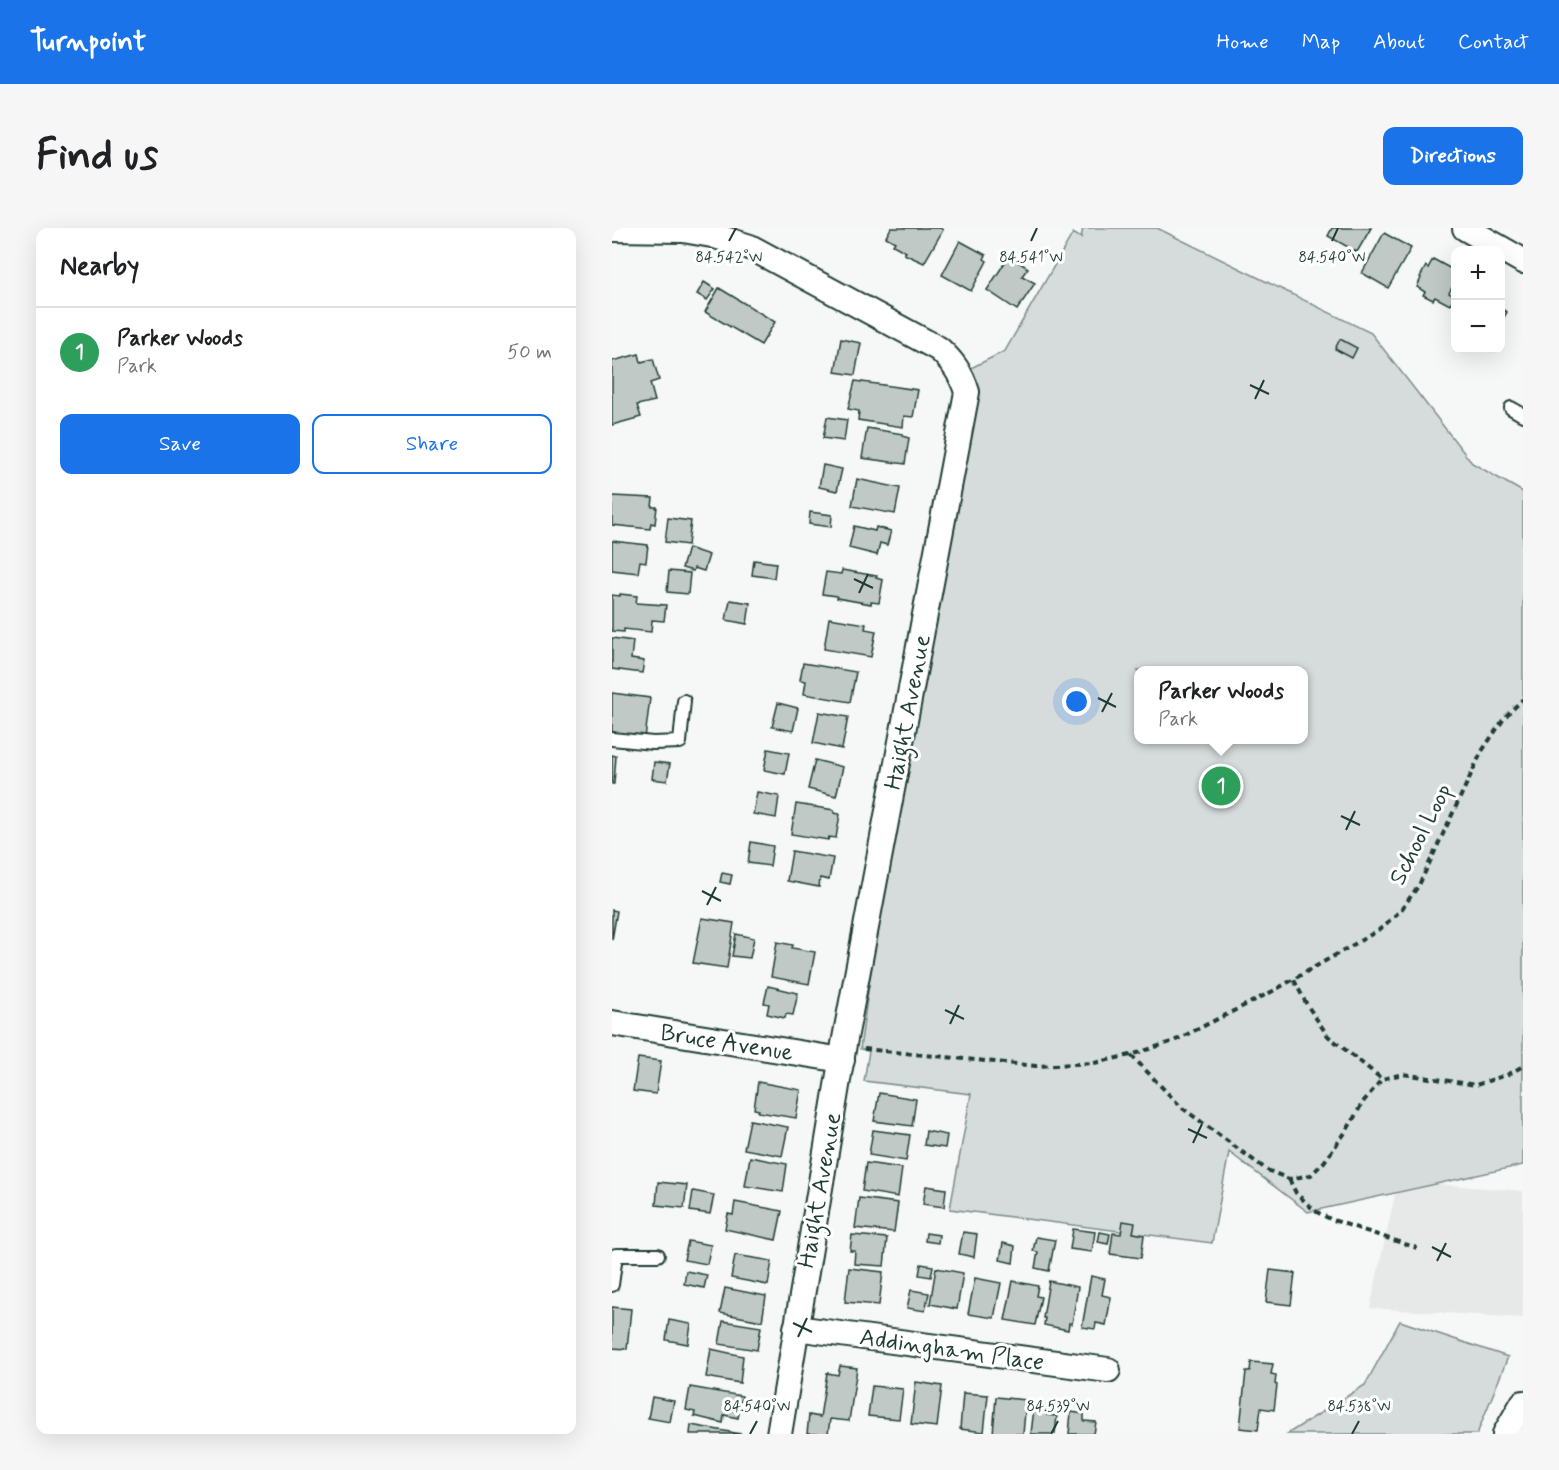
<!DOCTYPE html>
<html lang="en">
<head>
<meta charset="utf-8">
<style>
  body { margin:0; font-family:Mynerve,sans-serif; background:#f6f6f6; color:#202124 }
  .controls { position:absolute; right:18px; top:18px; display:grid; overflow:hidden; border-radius:12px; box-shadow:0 6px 24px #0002 }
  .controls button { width:54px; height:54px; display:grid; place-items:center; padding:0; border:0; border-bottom:2px solid #e0e0e0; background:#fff; color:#202124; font:30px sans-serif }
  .you { position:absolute; left:465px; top:474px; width:21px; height:21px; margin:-15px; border:4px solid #fff; border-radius:50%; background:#1a73e8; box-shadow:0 0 0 9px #1a73e833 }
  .badge { display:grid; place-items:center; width:39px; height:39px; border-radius:50%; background:#1a73e8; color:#fff; font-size:20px; font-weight:700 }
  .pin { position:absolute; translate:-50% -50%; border:3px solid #fff; box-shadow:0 2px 6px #0006 }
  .popup { position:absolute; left:522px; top:438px; width:174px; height:78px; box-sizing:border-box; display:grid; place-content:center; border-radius:12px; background:#fff; filter:drop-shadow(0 2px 4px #0005); font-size:20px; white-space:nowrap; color:#757577 }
  .popup b { font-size:22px; color:#202124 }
  .popup::after { content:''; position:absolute; left:50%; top:100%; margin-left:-12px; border:12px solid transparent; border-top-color:#fff }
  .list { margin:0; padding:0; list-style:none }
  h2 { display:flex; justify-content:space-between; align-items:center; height:78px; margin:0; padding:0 24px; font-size:26px }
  h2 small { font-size:20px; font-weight:400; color:#757577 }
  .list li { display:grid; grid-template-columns:39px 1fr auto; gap:18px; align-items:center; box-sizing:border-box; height:90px; padding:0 24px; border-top:2px solid #e0e0e0 }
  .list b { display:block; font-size:22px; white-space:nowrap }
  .list p { margin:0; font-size:20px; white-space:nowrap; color:#757577 }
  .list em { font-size:20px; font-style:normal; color:#757577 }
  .actions { display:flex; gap:12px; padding:18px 24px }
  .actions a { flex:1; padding:14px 0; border:2px solid #1a73e8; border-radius:12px; text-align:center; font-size:21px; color:#1a73e8 }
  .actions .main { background:#1a73e8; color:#fff }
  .map { position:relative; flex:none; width:911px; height:1206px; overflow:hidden; border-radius:12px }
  header { display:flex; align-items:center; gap:36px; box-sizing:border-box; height:84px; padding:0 30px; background:#1a73e8; color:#fff }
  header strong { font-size:28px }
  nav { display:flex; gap:33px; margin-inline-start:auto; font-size:21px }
  .intro { display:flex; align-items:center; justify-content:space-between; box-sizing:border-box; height:144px; padding:0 36px }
  h1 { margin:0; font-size:42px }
  .button { padding:15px 27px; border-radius:12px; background:#1a73e8; color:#fff; font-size:21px; font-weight:700 }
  main { display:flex; gap:36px; padding:0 36px }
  aside { flex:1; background:#fff; border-radius:12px; box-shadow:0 6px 24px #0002 }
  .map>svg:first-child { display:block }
  .built { fill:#e6e9e8 }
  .green { fill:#d6dcdb; stroke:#7a8c88; stroke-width:1.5; fill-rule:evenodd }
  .building { fill:#c0c9c6; stroke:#1f3d34; stroke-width:1.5 }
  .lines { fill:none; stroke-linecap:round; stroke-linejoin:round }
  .lane-casing { stroke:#1f3d34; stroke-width:16 }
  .street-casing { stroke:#1f3d34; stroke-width:28 }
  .path { stroke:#1f3d34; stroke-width:4; stroke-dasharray:6 4.5; stroke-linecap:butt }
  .lane { stroke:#fff; stroke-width:12 }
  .street { stroke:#fff; stroke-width:24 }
  .ticks { fill:none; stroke:#1f3d34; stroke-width:2 }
  .labels { text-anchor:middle; stroke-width:6; stroke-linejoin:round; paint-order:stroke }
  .street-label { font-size:24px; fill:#1f3d34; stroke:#fff }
  .ticks-label { font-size:15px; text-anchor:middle; fill:#1f3d34; stroke:#fff; stroke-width:6; stroke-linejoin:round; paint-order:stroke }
</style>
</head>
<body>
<header>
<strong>Turnpoint</strong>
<nav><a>Home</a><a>Map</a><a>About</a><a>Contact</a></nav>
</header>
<div class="intro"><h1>Find us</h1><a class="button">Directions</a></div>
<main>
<aside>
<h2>Nearby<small></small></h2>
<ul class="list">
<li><span class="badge" style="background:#2e9e5b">1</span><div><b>Parker Woods</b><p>Park</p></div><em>50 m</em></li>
</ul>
<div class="actions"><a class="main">Save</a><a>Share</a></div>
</aside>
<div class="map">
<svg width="911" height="1206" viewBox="0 0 911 1206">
  <rect width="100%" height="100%" fill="#f6f7f7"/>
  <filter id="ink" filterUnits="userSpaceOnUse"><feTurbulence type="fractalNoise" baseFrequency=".0167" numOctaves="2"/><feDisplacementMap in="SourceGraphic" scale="12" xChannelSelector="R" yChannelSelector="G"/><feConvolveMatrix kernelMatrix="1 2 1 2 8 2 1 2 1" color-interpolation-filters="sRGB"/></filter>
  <g filter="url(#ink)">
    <path class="built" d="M786 953 911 963V1090L758 1080Z"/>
    <g class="green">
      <path d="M471 0H545L759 105 860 235 911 264V937L696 984 617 924 600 1015 338 981 359 866 252 853 257 823 248 821 295 486 349 145 393 123 461 5 469 10ZM526 442H692V512H526Z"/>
      <path d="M788 1093 896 1129 865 1206H675L753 1157Z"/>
    </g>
    <g class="building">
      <path d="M279 0H328L331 2 312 35 292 26 294 24 281 17 283 14 274 9Z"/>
      <path d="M720 0H759L745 24 716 8Z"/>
      <path d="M772 5 799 20 776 60 750 45Z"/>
      <path d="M348 13 374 27 372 31 375 33 359 63 330 47Z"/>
      <path d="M397 28 416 40 410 48 423 55 405 82 375 62Z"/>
      <path d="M821 31 843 43V54L837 65 843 69 838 77 823 69 821 72 811 67 813 64 805 59 809 50 808 49 814 38 816 40Z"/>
      <path d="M92 54 103 61 95 72 85 66Z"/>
      <path d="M107 60 163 94 149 117 93 84Z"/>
      <path d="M888 80 895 84 888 96Z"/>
      <path d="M229 111 249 115 243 147 223 144Z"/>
      <path d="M728 111 745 120 740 130 723 121Z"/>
      <path d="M27 126 29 134 41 131 47 152 38 155 43 173 25 177 29 189 0 197V133Z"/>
      <path d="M243 153 306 162 301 189 292 188 291 199 246 192 247 183 236 181Z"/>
      <path d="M215 189 235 192 232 213 211 210Z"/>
      <path d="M255 200 291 206 290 208 297 210 293 236 250 230Z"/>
      <path d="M211 237 230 241 225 263 207 259Z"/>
      <path d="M245 251 288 260 283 286 240 278Z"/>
      <path d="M0 268 41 270 40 279H45L43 296 39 295 38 301 0 297Z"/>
      <path d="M198 284 220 287 219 299 197 296Z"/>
      <path d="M56 290 79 293 76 317 53 314Z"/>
      <path d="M242 298 263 303 264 299 279 303 275 317 268 315 265 327 237 320Z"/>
      <path d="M0 313 36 317 34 334 28 333 26 345 0 342Z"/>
      <path d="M76 320 97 327 92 343 82 340 81 343 70 340Z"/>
      <path d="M142 332 164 335 162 350 140 347Z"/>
      <path d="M230 342 265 348 264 350 271 352 267 375 259 374V376L225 370V368L210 366 214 344 229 346Z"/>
      <path d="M57 343 78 345 76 366 55 364Z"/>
      <path d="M8 366 25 368 24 375 54 377 52 393 40 392 39 404 12 401V404L0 403V367L8 368Z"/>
      <path d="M118 372 138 375 135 396 114 392Z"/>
      <path d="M217 390 254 396 253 401 264 403 259 429 212 421Z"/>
      <path d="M0 410 21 413 19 431 32 433 30 445 0 441Z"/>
      <path d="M191 435 244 444 238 474 192 466 194 453 188 452Z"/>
      <path d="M0 465 38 470 33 510 0 506Z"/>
      <path d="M166 475 186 480 181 503 160 499Z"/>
      <path d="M207 484 236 489 230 521 201 515Z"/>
      <path d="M156 521 177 525 173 546 152 542Z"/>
      <path d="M0 527 4 528 2 556H0Z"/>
      <path d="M203 532 231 539 224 568 196 561Z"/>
      <path d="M42 534 58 536 55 553 40 551Z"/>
      <path d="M145 564 167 568 164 590 141 586Z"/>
      <path d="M184 576 222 582V585L228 586 224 610 217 609 216 612 179 606Z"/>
      <path d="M139 614 161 618 158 638 136 635Z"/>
      <path d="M180 623 221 630 217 652 208 650 207 659 175 653Z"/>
      <path d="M110 645 120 647 118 656 108 654Z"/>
      <path d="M0 682 5 683 0 712Z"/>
      <path d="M90 690 122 695 115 740 81 735Z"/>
      <path d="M124 706 142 710 138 730 120 728Z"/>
      <path d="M165 714 181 717 180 720 203 724 197 756 159 749Z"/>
      <path d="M156 758 186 765 181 787 174 786 173 790 155 786 157 776 152 775Z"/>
      <path d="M26 830 49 833 44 866 21 863Z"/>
      <path d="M146 854 189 862 184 890 146 884 147 882 142 881Z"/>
      <path d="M267 865 304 871 300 898 262 893Z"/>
      <path d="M138 892 176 899 170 928 132 921Z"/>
      <path d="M261 902 298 907 294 933 257 927Z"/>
      <path d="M314 903 335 907 333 920 312 917Z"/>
      <path d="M138 929 175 936 171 964 133 958Z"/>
      <path d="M254 935 290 940 286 969 250 963Z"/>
      <path d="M46 954 75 957 72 980 44 977Z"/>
      <path d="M314 958 334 961 332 979 311 976Z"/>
      <path d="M81 963 102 967 98 986 78 983Z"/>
      <path d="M247 970 286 975 282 1004 243 1000Z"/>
      <path d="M123 974 170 983 164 1012 113 1001 116 986 121 987Z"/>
      <path d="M511 993 523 995 521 1005 532 1007 529 1030 498 1026 501 1005 509 1006Z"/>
      <path d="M461 1001 483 1004 480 1024 458 1021Z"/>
      <path d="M351 1004 365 1006 362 1029 347 1026Z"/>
      <path d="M488 1004 498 1006 496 1016 486 1014Z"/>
      <path d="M314 1005 327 1007 326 1015 313 1013Z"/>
      <path d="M240 1007 275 1010 272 1038 242 1036 243 1023H238Z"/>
      <path d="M424 1009 443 1012 437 1043 423 1040 426 1024 421 1023Z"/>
      <path d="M76 1013 99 1017 95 1036 72 1032Z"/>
      <path d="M391 1015 403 1018 401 1035 388 1032Z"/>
      <path d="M123 1027 160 1033 156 1057 119 1050Z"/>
      <path d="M309 1036 321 1038 319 1049 307 1047Z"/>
      <path d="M237 1040 271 1044 267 1077 233 1074Z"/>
      <path d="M324 1040 351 1045 345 1081 318 1076Z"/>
      <path d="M658 1042 683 1045 679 1077 654 1074Z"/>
      <path d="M74 1043 95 1047 92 1060 72 1056Z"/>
      <path d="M479 1048 493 1051 490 1067 499 1069 494 1097 484 1095 483 1101 470 1099Z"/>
      <path d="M363 1050 389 1055 382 1090 356 1086Z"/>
      <path d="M401 1053 426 1058 424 1068 429 1069 423 1097 393 1092Z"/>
      <path d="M437 1053 466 1059 460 1096 457 1095 456 1102 432 1097 433 1090H431Z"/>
      <path d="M113 1060 154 1068 150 1093 108 1085Z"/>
      <path d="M299 1062 317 1065 313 1083 295 1080Z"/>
      <path d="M0 1079 19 1081 15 1121 0 1120Z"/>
      <path d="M57 1092 79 1096 76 1116 54 1112Z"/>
      <path d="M111 1093 149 1099 145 1122 107 1116Z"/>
      <path d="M99 1121 131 1128 128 1155 94 1149Z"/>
      <path d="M639 1134 661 1136 659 1146 664 1147 663 1156 665 1157 662 1182 649 1180 646 1202 628 1200 634 1143H638Z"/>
      <path d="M228 1138 245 1140 237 1193 218 1191 216 1206H195L197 1187 208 1189 215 1145 226 1147Z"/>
      <path d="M304 1154 330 1158 325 1199 299 1196Z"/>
      <path d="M260 1158 291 1161 287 1191 256 1188Z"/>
      <path d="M78 1159 130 1168 126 1190 112 1187 111 1195 82 1188 83 1184 74 1182Z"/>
      <path d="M351 1165 376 1167 372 1204 348 1201Z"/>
      <path d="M40 1169 62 1173 58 1194 36 1190Z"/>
      <path d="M384 1169 414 1172 411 1206H381Z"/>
      <path d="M422 1180 436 1181 435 1187 445 1188 443 1206H419Z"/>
      <path d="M459 1184 472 1186V1193L484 1194 482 1206H457Z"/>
      <path d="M79 1197 129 1206H78Z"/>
    </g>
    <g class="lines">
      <defs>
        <g id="lane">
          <path d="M899 180 911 187"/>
          <path d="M0 511 41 515 68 514 72 473"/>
          <path d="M0 1057 4 1027H46"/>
        </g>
        <g id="street">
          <path d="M853 0 911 33"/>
          <path d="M0 1 71 2 100 7 138 19 327 121C341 134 349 145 355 164L232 816 167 1206"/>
          <path d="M0 795 230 832"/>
          <path d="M184 1100 496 1142"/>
          <path d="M893 1206 911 1175"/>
        </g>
      </defs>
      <use href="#lane" class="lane-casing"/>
      <use href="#street" class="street-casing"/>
      <g class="path">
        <path d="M682 752 695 777 716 808 770 851"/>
        <path d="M252 821 424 838 482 835 519 827 562 813 663 762 767 702 789 682 807 657 870 523 893 489 911 471"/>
        <path d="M519 827 569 879 655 942 677 951 699 947 712 934 735 902 751 874 770 851 791 846 864 857 897 846 911 838"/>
        <path d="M677 951 684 965 703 983 718 991 805 1020"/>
      </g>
      <use href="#lane" class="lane"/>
      <use href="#street" class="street"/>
    </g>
  </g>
  <path class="ticks" d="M117 13 124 0M419 13 425 0M720 13 726 0M638 157 657 166M643 171 652 152M242 351 261 360M247 365 256 346M486 470 504 479M490 484 500 465M729 588 748 597M734 602 743 583M90 663 109 673M95 677 104 659M333 782 352 791M338 796 347 777M576 901 595 910M581 915 590 896M820 1019 839 1029M825 1033 834 1015M181 1095 200 1104M186 1109 195 1090M138 1206 145 1193M439 1206 446 1193M740 1206 747 1193"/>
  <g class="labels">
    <g class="street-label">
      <text transform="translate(295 484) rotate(-79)" y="8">Haight Avenue</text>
      <text transform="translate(808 606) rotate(-63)" y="8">School Loop</text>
      <text transform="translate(115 814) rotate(9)" y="8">Bruce Avenue</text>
      <text transform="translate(207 962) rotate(-80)" y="8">Haight Avenue</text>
      <text transform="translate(340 1121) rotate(8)" y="8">Addingham Place</text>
    </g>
  </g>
  <g class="ticks-label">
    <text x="117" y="34">84.542°W</text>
    <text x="419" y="34">84.541°W</text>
    <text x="720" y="34">84.540°W</text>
    <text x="145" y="1183">84.540°W</text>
    <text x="446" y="1183">84.539°W</text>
    <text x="747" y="1183">84.538°W</text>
  </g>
</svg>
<div class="controls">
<button>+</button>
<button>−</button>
</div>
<div class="you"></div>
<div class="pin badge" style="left:609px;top:558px;background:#2e9e5b">1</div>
<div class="popup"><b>Parker Woods</b>Park</div>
</div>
</main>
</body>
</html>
